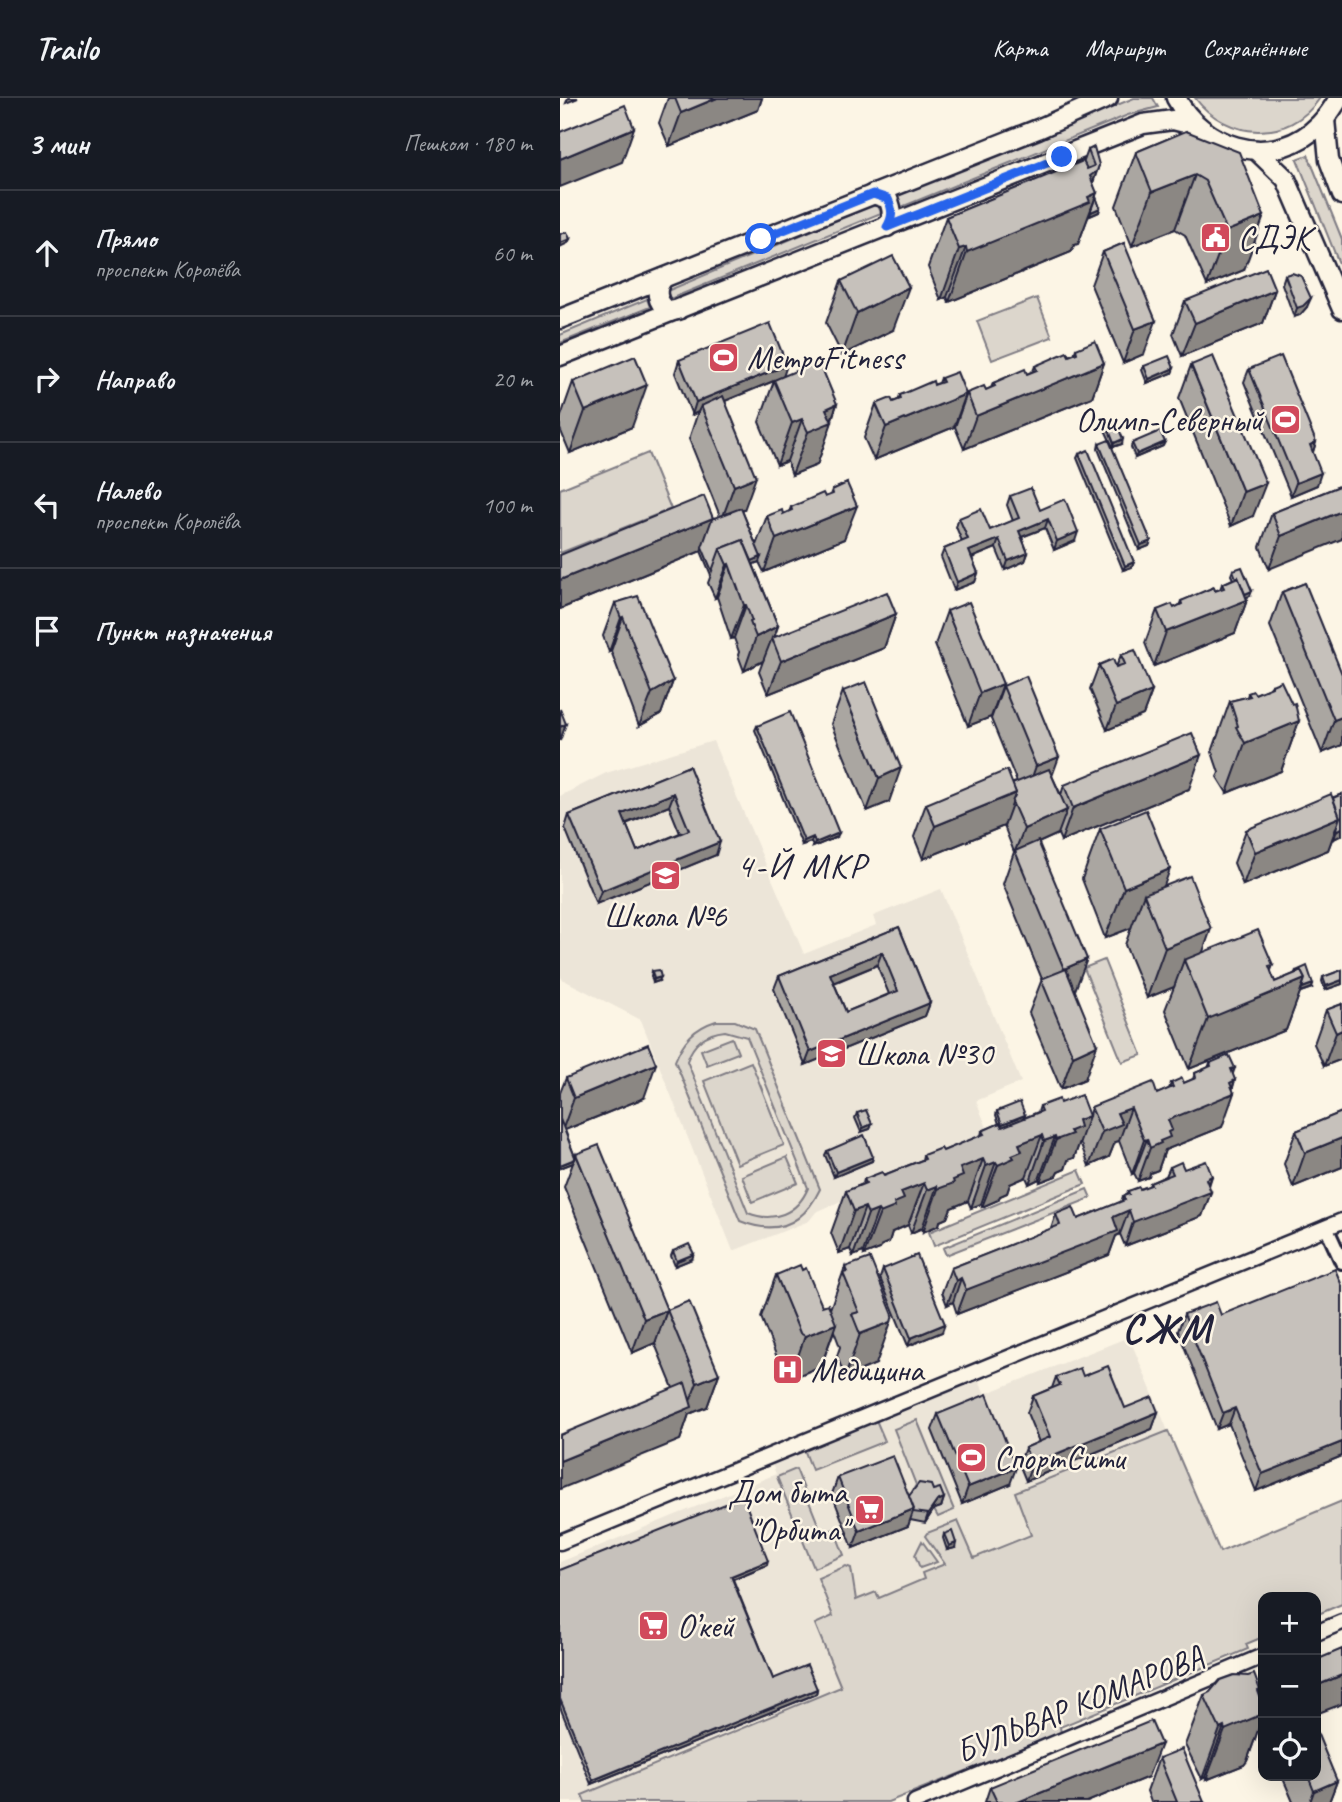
<!DOCTYPE html>
<html lang="ru">
<head>
<meta charset="utf-8">
<style>
  body { margin:0; font-family:Caveat,sans-serif; background:#242831; color:#f1f3f6 }
  .controls { position:absolute; right:21px; bottom:21px; display:grid; overflow:hidden; border-radius:14px; box-shadow:0 7px 28px #0002 }
  .controls button { width:63px; height:63px; display:grid; place-items:center; padding:0; border:0; border-bottom:2px solid #363941; background:#171b24; color:#f1f3f6; font:35px sans-serif }
  .stop { position:absolute; width:21px; height:21px; margin:-16px; border:5px solid #2563eb; border-radius:50%; background:#fff }
  .stop.end { background:#2563eb; border-color:#fff; box-shadow:0 2px 7px #0008 }
  .list { margin:0; padding:0; list-style:none }
  h2 { display:flex; justify-content:space-between; align-items:center; height:91px; margin:0; padding:0 28px; font-size:30px }
  h2 small { font-size:23px; font-weight:400; color:#9ea1a6 }
  .list li { display:grid; grid-template-columns:46px 1fr auto; gap:21px; align-items:center; box-sizing:border-box; height:126px; padding:0 28px; border-top:2px solid #363941 }
  .list b { display:block; font-size:26px; white-space:nowrap }
  .list p { margin:0; font-size:23px; white-space:nowrap; color:#9ea1a6 }
  .list em { font-size:23px; font-style:normal; color:#9ea1a6 }
  .icon { flex:none; width:38px; height:38px; fill:none; stroke:currentColor; stroke-width:2; stroke-linecap:round; stroke-linejoin:round }
  .map { position:relative; flex:none; width:782px; height:1704px; overflow:hidden }
  header { display:flex; align-items:center; gap:42px; box-sizing:border-box; height:98px; padding:0 35px; background:#171b24; border-bottom:2px solid #363941 }
  header strong { font-size:33px }
  nav { display:flex; gap:38px; margin-inline-start:auto; font-size:24px }
  main { display:flex }
  aside { flex:1; background:#171b24 }
  .map>svg:first-child { display:block }
  .built { fill:#ece5d8 }
  .green { fill:#dcd6cc; stroke:#7f7c84; stroke-width:2; fill-rule:evenodd }
  .lines { fill:none; stroke-linecap:round; stroke-linejoin:round }
  .minor-casing { stroke:#22223b; stroke-width:18 }
  .tertiary-casing { stroke:#22223b; stroke-width:19 }
  .primary-casing { stroke:#22223b; stroke-width:23 }
  .minor { stroke:#fcf5e5; stroke-width:12 }
  .tertiary { stroke:#fcf5e5; stroke-width:14 }
  .primary { stroke:#fcf5e5; stroke-width:18 }
  .wall { fill:#aaa6a1; stroke:#22223b; stroke-width:2; fill-rule:evenodd }
  .shaded-wall { fill:#8b8783; stroke:#22223b; stroke-width:2 }
  .building { fill:#c6c1bb; stroke:#22223b; stroke-width:2; fill-rule:evenodd }
  .route { stroke:#2563eb; stroke-width:9 }
  .labels { text-anchor:middle; stroke-width:5; stroke-linejoin:round; paint-order:stroke }
  .poi-label { font-size:33px; fill:#22223b; stroke:#fcf5e5; text-anchor:start }
  .street-label { font-size:33px; fill:#22223b; stroke:#fcf5e5 }
  .neighbourhood-label { font-size:35px; letter-spacing:2px; fill:#22223b; stroke:#fcf5e5 }
  .district-label { font-size:40px; font-weight:bold; letter-spacing:2px; fill:#22223b; stroke:#fcf5e5 }
</style>
</head>
<body>
<header>
<strong>Trailo</strong>
<nav><a>Карта</a><a>Маршрут</a><a>Сохранённые</a></nav>
</header>
<main>
<aside>
<h2>3 мин<small>Пешком · 180 m</small></h2>
<ul class="list">
<li><svg class="icon" aria-label="ahead" viewBox="0 0 24 24"><path d="M12 20V5M6 11l6-6 6 6"/></svg><div><b>Прямо</b><p>проспект Королёва</p></div><em>60 m</em></li>
<li><svg class="icon" aria-label="right" viewBox="0 0 24 24"><path d="M7 20v-9h11M14 6l5 5-5 5"/></svg><div><b>Направо</b></div><em>20 m</em></li>
<li><svg class="icon" aria-label="left" viewBox="0 0 24 24"><path d="M17 20v-9H6M10 6l-5 5 5 5"/></svg><div><b>Налево</b><p>проспект Королёва</p></div><em>100 m</em></li>
<li><svg class="icon" aria-label="arrive" viewBox="0 0 24 24"><path d="M6 21V4h12l-3 4 3 4H6"/></svg><div><b>Пункт назначения</b></div></li>
</ul>
</aside>
<div class="map">
<svg width="782" height="1704" viewBox="0 0 782 1704">
  <rect width="100%" height="100%" fill="#fcf5e5"/>
  <filter id="ink" filterUnits="userSpaceOnUse"><feTurbulence type="fractalNoise" baseFrequency=".0143" numOctaves="2"/><feDisplacementMap in="SourceGraphic" scale="14" xChannelSelector="R" yChannelSelector="G"/><feConvolveMatrix kernelMatrix="1 2 1 2 8 2 1 2 1" color-interpolation-filters="sRGB"/></filter>
  <g filter="url(#ink)">
    <g class="built">
      <path d="M153 643 244 856 316 827 313 818 381 791 461 984 416 1003 430 1037 256 1114 249 1123 173 1153 81 922 2 881 0 877V698L46 675Z"/>
      <path d="M569 1239 608 1333 455 1394 471 1436 255 1526 281 1589 23 1696 25 1704H0V1464L216 1376 209 1359 416 1277 425 1296Z"/>
    </g>
    <g class="green">
      <path d="M574 0H593L598 9 568 17 339 110 334 99Z"/>
      <path d="M635 0H760C728 46 667 42 635 0Z"/>
      <path d="M748 57 782 141V173L737 61Z"/>
      <path d="M317 105 321 115 110 201 107 193Z"/>
      <path d="M477 200 492 239 432 262 417 223Z"/>
      <path d="M87 201 90 209 0 245V237Z"/>
      <path d="M88 355 111 411 0 455V391Z"/>
      <path d="M544 862 582 957 562 964 524 870Z"/>
      <path d="M156 923H175L195 931 260 1091C243 1127 217 1138 180 1123L115 963C123 943 134 930 156 923ZM165 933 187 939 248 1090C237 1116 213 1125 188 1115L127 963C133 945 146 935 165 933Z"/>
      <path d="M172 940 178 955 147 967 141 952Z"/>
      <path d="M191 964 224 1047 177 1066 144 983Z"/>
      <path d="M227 1059 238 1085 192 1104 182 1078Z"/>
      <path d="M519 1072 525 1086 374 1148 369 1134Z"/>
      <path d="M527 1091 531 1100 386 1157 383 1150Z"/>
      <path d="M316 1322 325 1343 252 1372 244 1351Z"/>
      <path d="M357 1322 394 1412 378 1419 374 1412 382 1408 377 1397 353 1392 356 1387 334 1331Z"/>
      <path d="M608 1333 660 1454 782 1403V1506L756 1517V1499H703V1539L686 1546 688 1551 500 1629 501 1635 328 1704H25L22 1697 281 1589 255 1526 273 1518 258 1480 286 1468 291 1470 296 1502 316 1494 319 1500 364 1481 362 1475 385 1466 365 1438 367 1435 398 1423 414 1460 471 1437 455 1394Z"/>
      <path d="M236 1371 262 1436 274 1431 284 1457 254 1470 217 1379Z"/>
      <path d="M362 1443 377 1464 360 1470 355 1457Z"/>
    </g>
    <g class="lines">
      <defs>
        <path id="minor" d="M766 1129 782 1164"/>
        <g id="tertiary">
          <path d="M0 1444 782 1123"/>
          <path d="M756 1535 782 1524"/>
          <path d="M355 1704 703 1558"/>
        </g>
        <g id="primary">
          <path d="M616 0C642 48 705 70 751 34 764 24 771 13 779 0"/>
          <path d="M765 22 769 62 782 97"/>
          <path d="M696 52 726 81 782 211"/>
          <path d="M313 96 328 101C333 112 333 118 327 129"/>
          <path d="M104 180C94 190 96 205 109 213L118 212"/>
          <path d="M0 221 478 31 548 0"/>
          <path d="M0 258 583 26 613 22 637 28"/>
        </g>
      </defs>
      <use href="#minor" class="minor-casing"/>
      <use href="#tertiary" class="tertiary-casing"/>
      <use href="#primary" class="primary-casing"/>
      <use href="#minor" class="minor"/>
      <use href="#tertiary" class="tertiary"/>
      <use href="#primary" class="primary"/>
    </g>
    <g class="wall">
      <path d="M108 0H202L198 12 109 48 99 25Z"/>
      <path d="M626 33 684 172 647 187 625 137 615 131 572 148 556 108 576 54Z"/>
      <path d="M528 52 539 67 533 85 536 99 540 110 539 114 530 118 529 117 518 146 514 147 511 154 389 204 387 199 381 202 368 169 386 119 524 63Z"/>
      <path d="M564 145 584 256 563 265 531 187 543 154Z"/>
      <path d="M725 177 747 209 740 217 734 219 722 186Z"/>
      <path d="M281 183 333 232 282 257 266 225Z"/>
      <path d="M715 192 703 225 622 258 613 236 625 203Z"/>
      <path d="M516 251 544 265 532 299 404 351 395 329 407 295 426 292 431 290 433 285 467 276 473 273 475 268 514 256Z"/>
      <path d="M119 262 223 278 277 306 257 367 232 377 227 363 217 367 199 324 214 283 165 303 184 412 182 413 196 447 207 418 223 416 229 414 231 409 265 399 270 397 272 392 287 385 284 441 204 474 199 464 193 466 218 528 214 539 336 516 324 550 208 596 199 574 203 563 184 573 178 557 179 554 174 540 171 541 157 499 155 500 148 485 151 477 141 453 0 511 152 421 160 418 129 341 138 314 132 317 115 275Z"/>
      <path d="M631 267 693 418 671 428 619 300Z"/>
      <path d="M584 268 614 270 612 275 587 285 582 272Z"/>
      <path d="M689 271 756 344 753 354 757 387 731 398 684 284Z"/>
      <path d="M381 280 406 296 394 329 314 362 304 340 316 306 333 304 338 302 340 297 379 285Z"/>
      <path d="M13 284 72 329 10 355 0 331V321Z"/>
      <path d="M547 327 562 346 553 349 545 332Z"/>
      <path d="M572 345 603 348 575 360 571 349Z"/>
      <path d="M539 346 591 443 589 448 579 452 538 351Z"/>
      <path d="M519 356 574 464 572 469 563 472 517 360Z"/>
      <path d="M782 387 709 471 700 449 712 415Z"/>
      <path d="M450 398 480 412 515 443 494 452 485 430 462 439 468 455 465 463 445 472 436 450 412 460 418 475 415 484 394 492 381 459 384 451 402 443 396 429 399 420 430 432 453 423 447 407Z"/>
      <path d="M673 472 690 498 686 499 687 502 675 535 594 568 585 545 597 512 614 510 619 508 621 503 660 491 662 486 673 481 671 477Z"/>
      <path d="M745 485 782 647 762 655 710 528 722 494Z"/>
      <path d="M55 505 113 583 101 616 79 628 51 553 49 554 43 538Z"/>
      <path d="M387 513 431 619 408 628 375 547Z"/>
      <path d="M561 557 592 593 583 617 547 632 530 591 539 567 556 569Z"/>
      <path d="M712 587 739 623 721 673 667 695 657 679 659 675 652 654 670 603 687 599 688 595 695 596 710 590Z"/>
      <path d="M443 588 492 678 501 697 504 687 629 691 501 743 498 736 478 745 515 893 525 981 501 991 469 915 482 881 443 786 454 754 444 728 363 761 354 739 366 706 457 684 431 621Z"/>
      <path d="M283 593 329 704 307 713 271 626Z"/>
      <path d="M197 628 277 739 253 749 251 744 242 747 195 632Z"/>
      <path d="M129 668 156 757 36 806 5 730 9 717ZM109 708 120 735 77 753 66 726Z"/>
      <path d="M782 696V737L774 741 773 739 768 752 683 787 674 765 686 732Z"/>
      <path d="M540 731 604 788 643 854 713 867 710 873 715 884 734 876 736 873 752 890 740 894 726 932 629 971 605 912 614 889 587 900 565 847 571 830 545 840 522 781Z"/>
      <path d="M339 829 370 905 365 918 245 967 214 891 219 878ZM317 867 329 896 286 914 274 885Z"/>
      <path d="M782 872V886L765 892 762 883 763 879Z"/>
      <path d="M92 873 99 883 93 885 91 878Z"/>
      <path d="M782 906V961L764 968 754 946 766 912Z"/>
      <path d="M650 965 672 976 675 982 662 1029 605 1052 598 1072 590 1075 589 1079 578 1083 574 1075 572 1076 559 1043 555 1044 549 1059 529 1068 520 1044 514 1060 508 1062 505 1071 498 1074 496 1078 480 1084 479 1081 469 1086 466 1079 450 1086 447 1095 440 1098 438 1102 422 1109 421 1106 411 1110 408 1103 391 1110 387 1120 380 1123 379 1127 363 1134 362 1130 351 1135 348 1127 332 1134 329 1144 322 1147 320 1151 304 1157 303 1154 293 1158 290 1151 279 1155 271 1135 286 1093 303 1086 304 1081 324 1077 362 1062 363 1057 383 1053 421 1038 422 1033 439 1026 436 1017 437 1013 465 1017 464 1020 478 1014 480 1008 500 1005 529 1017 531 1009 597 996 609 991 611 985H624L633 981 635 975 648 970Z"/>
      <path d="M6 980 84 1000 5 1032 15 1059 16 1056 95 1245 72 1255 4 1089 13 1065 0 1070V995Z"/>
      <path d="M782 1014V1069L733 1089 724 1066 736 1033Z"/>
      <path d="M297 1015 312 1026 310 1031 301 1034 295 1020Z"/>
      <path d="M267 1053 313 1059 312 1063 274 1079 265 1057Z"/>
      <path d="M610 1069 652 1078 649 1088 651 1094 642 1118 565 1148 560 1136 556 1138 549 1157 397 1216 393 1204 387 1207 382 1194 391 1170 491 1131 496 1116 518 1121 561 1104 563 1098 566 1097 568 1093 580 1091 589 1088 590 1085 606 1078Z"/>
      <path d="M113 1153 132 1161 115 1168 111 1158Z"/>
      <path d="M285 1169 316 1266 285 1279 277 1258 280 1249 274 1233 261 1268 230 1281 224 1277 201 1219 216 1177 242 1172 262 1208 270 1211Z"/>
      <path d="M323 1171 382 1234 348 1248 320 1180Z"/>
      <path d="M782 1188V1358L696 1393 669 1326 657 1331 618 1233 624 1216 661 1217Z"/>
      <path d="M107 1212 159 1276 147 1309 129 1316 120 1342 113 1290 95 1246Z"/>
      <path d="M523 1278 565 1310 598 1314 592 1331 466 1383 459 1366 465 1350 479 1344 467 1315 473 1298 492 1290 496 1279Z"/>
      <path d="M378 1316 450 1386 402 1406 372 1332Z"/>
      <path d="M278 1379 349 1398 373 1392 384 1400 381 1409 374 1411 365 1425 350 1422 348 1428 293 1450 272 1396Z"/>
      <path d="M384 1436 395 1450 387 1452 383 1440Z"/>
      <path d="M207 1467 173 1481 213 1581 257 1591 256 1596 31 1686 0 1609V1472Z"/>
      <path d="M699 1596 703 1607V1618L687 1663 684 1667 646 1682 645 1679 642 1681 625 1647 644 1597Z"/>
      <path d="M599 1660 644 1704H591L587 1693Z"/>
      <path d="M722 1678H756L777 1683 769 1704H733Z"/>
      <path d="M588 1679 527 1704H425L430 1689Z"/>
    </g>
    <g class="shaded-wall">
      <path d="M8 0H18L6 5Z"/>
      <path d="M157 0H202L198 12 109 48 121 15Z"/>
      <path d="M74 30 62 64 0 89V61Z"/>
      <path d="M539 67 528 99 537 95 518 146 514 147 511 154 389 204 407 154 530 78Z"/>
      <path d="M635 77 615 131 572 148 592 94Z"/>
      <path d="M540 110 539 114 530 118 531 114Z"/>
      <path d="M704 118 684 172 647 187 667 133Z"/>
      <path d="M10 141 8 145 0 149V145Z"/>
      <path d="M406 149 387 199 381 202 399 151Z"/>
      <path d="M349 189 333 232 282 257 297 215Z"/>
      <path d="M715 192 703 225 622 258 635 225Z"/>
      <path d="M751 200 747 209 740 217 734 219 737 210Z"/>
      <path d="M596 223 584 256 563 265 575 231Z"/>
      <path d="M544 265 532 299 404 351 416 318Z"/>
      <path d="M227 267 223 279 143 312 141 308 138 314 132 317 136 304Z"/>
      <path d="M614 270 612 275 587 285 589 281Z"/>
      <path d="M87 287 72 329 10 355 25 313Z"/>
      <path d="M406 296 394 329 314 362 326 329Z"/>
      <path d="M277 306 270 325 272 324 257 367 232 377 248 334 266 311Z"/>
      <path d="M242 321 227 363 217 367 232 325Z"/>
      <path d="M563 341 562 346 553 349 554 345Z"/>
      <path d="M605 344 603 348 575 360 577 356Z"/>
      <path d="M756 344 752 357 750 347Z"/>
      <path d="M761 375 757 387 731 398 736 385Z"/>
      <path d="M196 379 184 412 162 421 174 388Z"/>
      <path d="M706 385 693 418 671 428 683 394Z"/>
      <path d="M297 408 284 441 204 474 216 441Z"/>
      <path d="M782 413V441L709 471 721 438Z"/>
      <path d="M153 420 141 453 0 511V482Z"/>
      <path d="M488 421 485 430 456 441 459 433Z"/>
      <path d="M518 434 515 443 494 452 497 443Z"/>
      <path d="M439 441 436 450 406 462 409 453Z"/>
      <path d="M591 443 589 448 579 452 581 447Z"/>
      <path d="M468 455 465 463 445 472 448 463Z"/>
      <path d="M201 459 199 464 172 475 171 472Z"/>
      <path d="M574 464 572 469 563 472 565 468Z"/>
      <path d="M169 466 157 499 155 500 167 467Z"/>
      <path d="M418 475 415 484 394 492 397 484Z"/>
      <path d="M692 493 690 498 681 501 683 497Z"/>
      <path d="M687 502 675 535 594 568 606 534Z"/>
      <path d="M184 507H186L174 540 171 541Z"/>
      <path d="M336 516 324 550 208 596 221 563Z"/>
      <path d="M63 519 51 553 49 554 61 520Z"/>
      <path d="M218 528 213 543 212 540 203 563 184 573 196 539Z"/>
      <path d="M113 583 101 616 79 628 92 595Z"/>
      <path d="M443 586 431 619 408 628 420 595Z"/>
      <path d="M592 593 583 617 547 632 556 608Z"/>
      <path d="M782 619V647L762 655 774 622Z"/>
      <path d="M739 623 721 673 667 695 685 645Z"/>
      <path d="M6 626 0 643V629Z"/>
      <path d="M641 657 629 691 501 743 513 710Z"/>
      <path d="M499 659 487 692 464 702 476 668Z"/>
      <path d="M341 670 329 704 307 713 319 680Z"/>
      <path d="M114 695 109 708 57 729 62 716Z"/>
      <path d="M456 695 444 728 363 761 375 728Z"/>
      <path d="M507 712 498 736 456 755 455 753 464 731Z"/>
      <path d="M780 719 768 752 683 787 695 754Z"/>
      <path d="M782 730V737L774 741 777 732Z"/>
      <path d="M279 735 277 739 253 749 255 745Z"/>
      <path d="M253 739 251 744 242 747 244 743Z"/>
      <path d="M160 744 156 757 36 806 41 793Z"/>
      <path d="M610 771 593 819 584 796 571 830 545 840 564 790Z"/>
      <path d="M651 831 633 882 624 862 614 889 587 900 605 850Z"/>
      <path d="M322 854 317 867 265 888 270 876Z"/>
      <path d="M527 861 514 895 492 904 504 871Z"/>
      <path d="M713 867 701 899 745 881 726 932 629 971 648 921 709 868Z"/>
      <path d="M101 879 99 883 93 885 94 881Z"/>
      <path d="M782 882V886L765 892 766 888Z"/>
      <path d="M753 886 752 890 741 894 742 890Z"/>
      <path d="M370 905 365 918 245 967 250 954Z"/>
      <path d="M782 932V961L764 968 776 935Z"/>
      <path d="M537 947 525 981 501 991 513 958Z"/>
      <path d="M96 966 84 1000 2 1033 14 1000Z"/>
      <path d="M675 970 664 1000 670 985 675 982 670 997 674 995 662 1029 605 1052 598 1072 590 1075 589 1079 578 1083 590 1050 608 1022 671 971Z"/>
      <path d="M571 1010 559 1043 555 1044 549 1059 529 1068 542 1034 557 1015Z"/>
      <path d="M465 1017 463 1021 441 1030 442 1026Z"/>
      <path d="M529 1018 514 1060 508 1062 505 1071 498 1074 496 1078 480 1084 496 1042 510 1033 518 1022Z"/>
      <path d="M312 1026 310 1031 301 1034 303 1030Z"/>
      <path d="M482 1037 466 1079 450 1086 447 1095 440 1098 438 1102 422 1109 438 1067 459 1046Z"/>
      <path d="M495 1039 479 1081 469 1086 484 1043Z"/>
      <path d="M782 1040V1069L733 1089 745 1055Z"/>
      <path d="M587 1041 574 1075 572 1076 584 1042Z"/>
      <path d="M313 1059 312 1063 274 1079 276 1074Z"/>
      <path d="M15 1061 13 1065 0 1070V1067Z"/>
      <path d="M423 1061 408 1103 391 1110 387 1120 380 1123 379 1127 363 1134 378 1091 400 1070Z"/>
      <path d="M436 1064 421 1106 411 1110 426 1068Z"/>
      <path d="M652 1078 645 1096 651 1094 642 1118 565 1148 573 1124 646 1081Z"/>
      <path d="M364 1085 348 1127 332 1134 329 1144 322 1147 320 1151 304 1157 320 1115 341 1094Z"/>
      <path d="M377 1088 362 1130 351 1135 367 1092Z"/>
      <path d="M305 1109 290 1151 279 1155 294 1113Z"/>
      <path d="M318 1112 303 1154 293 1158 308 1116Z"/>
      <path d="M569 1112 560 1136 556 1138 549 1157 397 1216 406 1192 553 1119Z"/>
      <path d="M134 1156 132 1161 115 1168 117 1163Z"/>
      <path d="M401 1180 393 1204 387 1207 396 1183Z"/>
      <path d="M107 1212 95 1245 72 1255 84 1221Z"/>
      <path d="M331 1224 316 1266 285 1279 300 1236Z"/>
      <path d="M276 1226 261 1268 230 1281 245 1238Z"/>
      <path d="M385 1226 382 1234 348 1248 351 1240Z"/>
      <path d="M159 1276 147 1309 129 1316 120 1342 0 1391V1363L127 1311 137 1285Z"/>
      <path d="M675 1310 669 1326 657 1331 663 1315Z"/>
      <path d="M598 1314 592 1331 466 1383 472 1366Z"/>
      <path d="M782 1344V1358L696 1393 702 1376Z"/>
      <path d="M456 1370 450 1386 402 1406 408 1389Z"/>
      <path d="M384 1400 381 1409 374 1411 365 1425 368 1416 377 1403Z"/>
      <path d="M354 1411 348 1428 293 1450 299 1433Z"/>
      <path d="M396 1445 395 1450 387 1452 389 1448Z"/>
      <path d="M208 1463 207 1467 170 1482 171 1478Z"/>
      <path d="M782 1577V1606L756 1616V1588Z"/>
      <path d="M257 1591 256 1596 31 1686 33 1682Z"/>
      <path d="M700 1592 690 1621 703 1613V1618L687 1663 684 1667 646 1682 665 1632 698 1593Z"/>
      <path d="M664 1629 645 1679 642 1681 660 1631Z"/>
      <path d="M601 1646 588 1679 527 1704H458Z"/>
      <path d="M777 1683 769 1704H750L754 1693Z"/>
    </g>
    <g class="building">
      <path d="M115 0H157L121 15Z"/>
      <path d="M65 7 74 30 0 61V34Z"/>
      <path d="M626 33 679 54 704 118 667 133 645 83 635 77 592 94 576 54Z"/>
      <path d="M534 49 539 67 537 73 530 78 537 95 528 99 530 104 407 154 406 149 399 151 386 119 523 63 527 71 534 68 528 52Z"/>
      <path d="M536 99 540 110 531 114V112Z"/>
      <path d="M7 134 10 141 0 145V136Z"/>
      <path d="M564 145 596 223 575 231 543 154Z"/>
      <path d="M333 158 349 189 297 215 281 183Z"/>
      <path d="M706 170 715 192 635 225 625 203Z"/>
      <path d="M732 175 741 178 751 200 743 208 737 210 725 177Z"/>
      <path d="M210 225 227 267 136 304 119 262Z"/>
      <path d="M535 243 544 265 416 318 407 295 424 288 426 292 435 288 433 285 465 271 467 276 477 272 475 268 507 254 509 258 517 255 516 251Z"/>
      <path d="M75 258 87 287 25 313 13 284Z"/>
      <path d="M609 258 614 270 589 281 584 268Z"/>
      <path d="M653 258 706 385 683 394 631 267Z"/>
      <path d="M721 258 756 344 750 347 761 375 736 385 689 271Z"/>
      <path d="M259 263 277 306 266 311 272 324 248 334 242 321 232 325 214 282Z"/>
      <path d="M397 274 406 296 326 329 316 306 331 300 333 304 341 301 340 297 373 283 374 287 383 284 381 280Z"/>
      <path d="M163 298 196 379 174 388 141 308Z"/>
      <path d="M556 324 563 341 554 345 547 327Z"/>
      <path d="M600 333 605 344 577 356 572 345Z"/>
      <path d="M549 342 591 443 581 447 539 346Z"/>
      <path d="M528 352 574 464 565 468 519 356Z"/>
      <path d="M287 385 297 408 216 441 207 418 222 412 223 416 232 412 231 409 263 395 265 399 273 396 272 392Z"/>
      <path d="M782 387V413L721 438 712 415Z"/>
      <path d="M471 390 480 412 505 401 518 434 497 443 488 421 459 433 468 455 448 463 439 441 409 453 418 475 397 484 384 451 408 441 399 420 421 411 430 432 459 420 450 398Z"/>
      <path d="M144 398 153 420 0 482V457Z"/>
      <path d="M181 410 201 459 192 463 183 442 160 451 152 473 142 449 152 421Z"/>
      <path d="M183 442 218 528 196 539 190 524 192 523 186 507H184L169 466 167 467 160 451Z"/>
      <path d="M682 469 692 493 685 496 678 479 676 480 673 472Z"/>
      <path d="M678 479 687 502 606 534 597 512 612 506 614 510 622 506 621 503 654 489 655 493 664 490 662 486Z"/>
      <path d="M745 485 782 576V619L774 622 722 494Z"/>
      <path d="M327 494 336 516 221 563 212 540Z"/>
      <path d="M78 498 113 583 92 595 63 519 61 520 55 505Z"/>
      <path d="M409 504 443 586 420 595 387 513Z"/>
      <path d="M575 552 592 593 556 608 539 567 553 561 556 569 565 566 561 557Z"/>
      <path d="M466 578 499 659 476 668 443 588Z"/>
      <path d="M721 583 732 606 735 605 739 623 685 645 676 629 678 628 670 603 690 598 688 595 693 593 695 596 712 589V587Z"/>
      <path d="M306 584 341 670 319 680 283 593Z"/>
      <path d="M0 611 6 626 0 629Z"/>
      <path d="M230 614 279 735 255 745 253 739 244 743 197 628Z"/>
      <path d="M632 635 641 657 513 710 504 687Z"/>
      <path d="M129 668 160 744 41 793 9 717ZM114 695 129 732 77 753 62 716Z"/>
      <path d="M489 671 507 712 464 731 452 704 456 695 452 686Z"/>
      <path d="M447 672 456 695 375 728 366 706Z"/>
      <path d="M771 696 780 719 695 754 686 732Z"/>
      <path d="M782 696V730L777 732 776 731 780 719 773 700Z"/>
      <path d="M586 712 610 771 564 790 540 731Z"/>
      <path d="M478 743 527 861 504 871 455 753Z"/>
      <path d="M630 778 651 831 605 850 584 796Z"/>
      <path d="M339 829 370 905 250 954 219 878ZM322 854 338 893 286 914 270 876Z"/>
      <path d="M698 832 713 867 709 868 715 884 741 873 745 881 648 921 624 862Z"/>
      <path d="M747 868 753 886 742 890 745 881 741 873 737 875 736 873Z"/>
      <path d="M506 871 537 947 513 958 481 881Z"/>
      <path d="M99 872 101 879 94 881 92 873Z"/>
      <path d="M782 872V882L766 888 763 879Z"/>
      <path d="M782 906V932L776 935 766 912Z"/>
      <path d="M88 946 96 966 14 1000 6 980Z"/>
      <path d="M669 957 675 970 671 971 675 982 670 985 674 995 608 1022 612 1032 608 1034 610 1039 600 1043 601 1045 590 1050 587 1041 584 1042 571 1010 557 1015 562 1026 542 1034 531 1009 593 984 597 996 613 989 611 985 622 980 624 985 636 980 635 975 651 968 650 965Z"/>
      <path d="M521 997 529 1018 518 1022 520 1029 510 1033 512 1036 496 1042 495 1039 484 1043 482 1037 459 1046 462 1053 452 1057 454 1060 438 1067 436 1064 426 1068 423 1061 400 1070 403 1078 393 1082 394 1085 378 1091 377 1088 367 1092 364 1085 341 1094 344 1101 334 1105 335 1109 320 1115 318 1112 308 1116 305 1109 294 1113 286 1093 306 1085 304 1081 322 1074 324 1077 365 1061 363 1057 381 1050 383 1053 424 1036 422 1033 440 1025 442 1029 482 1013 480 1008 499 1001 500 1005Z"/>
      <path d="M460 1004 465 1017 442 1026 437 1013Z"/>
      <path d="M306 1012 312 1026 303 1030 297 1015Z"/>
      <path d="M782 1014V1040L745 1055 736 1033Z"/>
      <path d="M0 1021 15 1059V1061L0 1067Z"/>
      <path d="M304 1037 313 1059 276 1074 267 1053Z"/>
      <path d="M39 1047 107 1212 84 1221 16 1056Z"/>
      <path d="M646 1063 652 1078 646 1081 651 1094 573 1124 569 1112 553 1119 558 1133 406 1192 401 1180 396 1183 391 1170 500 1127 496 1116 513 1109 518 1121 565 1102 563 1098 569 1096 568 1093 579 1089 580 1091 591 1087 590 1085 613 1076 610 1069 621 1064 624 1071Z"/>
      <path d="M129 1146 134 1156 117 1163 113 1153Z"/>
      <path d="M357 1157 385 1226 351 1240 323 1171Z"/>
      <path d="M310 1160 333 1217 331 1224 300 1236 292 1216 299 1214 283 1175 287 1174 285 1169Z"/>
      <path d="M240 1167 242 1172 246 1170 262 1208 268 1206 276 1226 245 1238 240 1235 216 1177Z"/>
      <path d="M775 1171 782 1188V1344L702 1376 675 1310 663 1315 624 1216 656 1204 661 1217Z"/>
      <path d="M129 1203 159 1276 137 1285 107 1212Z"/>
      <path d="M548 1268 565 1310 592 1299 598 1314 472 1366 465 1350 490 1339 473 1298 500 1287 496 1279 520 1270 523 1278Z"/>
      <path d="M125 1285 132 1309 0 1363V1337Z"/>
      <path d="M427 1296 456 1370 408 1389 378 1316Z"/>
      <path d="M333 1358 354 1411 299 1433 278 1379Z"/>
      <path d="M359 1385 371 1387 373 1392 380 1390 384 1400 377 1403 368 1416 353 1414 354 1411 349 1398Z"/>
      <path d="M183 1399 208 1463 171 1478 213 1581 247 1567 257 1591 33 1682 0 1601V1472Z"/>
      <path d="M392 1433 396 1445 389 1448 384 1436Z"/>
      <path d="M782 1551V1577L756 1588V1562Z"/>
      <path d="M694 1576 700 1592 698 1593 703 1607V1613L702 1614 703 1616 665 1632 664 1629 660 1631 644 1597 650 1594 660 1582 674 1577 688 1578Z"/>
      <path d="M591 1623 601 1646 458 1704H437L430 1689Z"/>
      <path d="M756 1632 777 1683 754 1693 748 1678H756Z"/>
      <path d="M622 1651 644 1704H617L599 1660Z"/>
    </g>
  </g>
  <g class="lines" filter="url(#ink)">
    <path class="route" d="M201 141 313 96 328 101C333 112 333 119 327 129L502 59"/>
  </g>
  <defs>
    <symbol id="civic-square" viewBox="-11 -11 22 22"><rect x="-9" y="-9" width="18" height="18" rx="4" fill="#d1495b" stroke="#fcf5e5"/><path d="M-.6-6.5H3V-4.5H.6V-3L4-1V1h2V6H-6V1h2V-1L-.6-3ZM-1.2 2.5V6h2.4V2.5Z" fill="#fff"/></symbol>
    <symbol id="stadium-square" viewBox="-11 -11 22 22"><rect x="-9" y="-9" width="18" height="18" rx="4" fill="#d1495b" stroke="#fcf5e5"/><path d="M0-5a6.5 5 0 1 0 0 10a6.5 5 0 1 0 0-10ZM-3.5-1.8h7v3.6h-7Z" fill="#fff"/></symbol>
    <symbol id="school-square" viewBox="-11 -11 22 22"><rect x="-9" y="-9" width="18" height="18" rx="4" fill="#d1495b" stroke="#fcf5e5"/><path d="M0-5L7-2L0 1L-7-2ZM-4 1L0 2.5L4 1V4Q0 6-4 4Z" fill="#fff"/></symbol>
    <symbol id="hospital-square" viewBox="-11 -11 22 22"><rect x="-9" y="-9" width="18" height="18" rx="4" fill="#d1495b" stroke="#fcf5e5"/><path d="M-5-5h3v3.5h4V-5h3V5h-3V1.5h-4V5h-3Z" fill="#fff"/></symbol>
    <symbol id="supermarket-square" viewBox="-11 -11 22 22"><rect x="-9" y="-9" width="18" height="18" rx="4" fill="#d1495b" stroke="#fcf5e5"/><path d="M-6-5.5h2.5l.6 2H6L4.5 2H-2.5L-4.4-4H-6ZM-1.5 3.2a1.3 1.3 0 1 0 .1 0ZM3 3.2a1.3 1.3 0 1 0 .1 0Z" fill="#fff"/></symbol>
  </defs>
  <g fill-rule="evenodd">
    <use href="#civic-square" x="638" y="122" width="35" height="35"/>
    <use href="#stadium-square" x="146" y="242" width="35" height="35"/>
    <use href="#stadium-square" x="708" y="304" width="35" height="35"/>
    <use href="#school-square" x="88" y="760" width="35" height="35"/>
    <use href="#school-square" x="254" y="938" width="35" height="35"/>
    <use href="#hospital-square" x="210" y="1254" width="35" height="35"/>
    <use href="#stadium-square" x="394" y="1342" width="35" height="35"/>
    <use href="#supermarket-square" x="292" y="1394" width="35" height="35"/>
    <use href="#supermarket-square" x="76" y="1510" width="35" height="35"/>
  </g>
  <g class="labels">
    <g class="poi-label">
      <text x="678" y="151">СДЭК</text>
      <text x="187" y="271">МетроFitness</text>
      <text x="703" y="333" text-anchor="end">Олимп-Северный</text>
      <text x="105" y="829" text-anchor="middle">Школа №6</text>
      <text x="295" y="967">Школа №30</text>
      <text x="251" y="1283">Медицина</text>
      <text x="434" y="1371">СпортСити</text>
      <text x="287" y="1405" text-anchor="end">Дом быта<tspan x="287" dy="38">"Орбита"</tspan></text>
      <text x="117" y="1539">О’кей</text>
    </g>
    <g class="street-label">
      <text transform="translate(519 1605) rotate(-22)" y="12">БУЛЬВАР КОМАРОВА</text>
    </g>
    <g class="neighbourhood-label">
      <text x="242" y="779">4-Й МКР</text>
    </g>
    <g class="district-label">
      <text x="607" y="1244">СЖМ</text>
    </g>
  </g>
</svg>
<div class="controls">
<button>+</button>
<button>−</button>
<button><svg class="icon" aria-label="locate" viewBox="0 0 24 24"><circle cx="12" cy="12" r="6"/><path d="M12 2v4M12 18v4M2 12h4M18 12h4"/></svg></button>
</div>
<div class="stop" style="left:201px;top:141px"></div>
<div class="stop end" style="left:502px;top:59px"></div>
</div>
</main>
</body>
</html>
